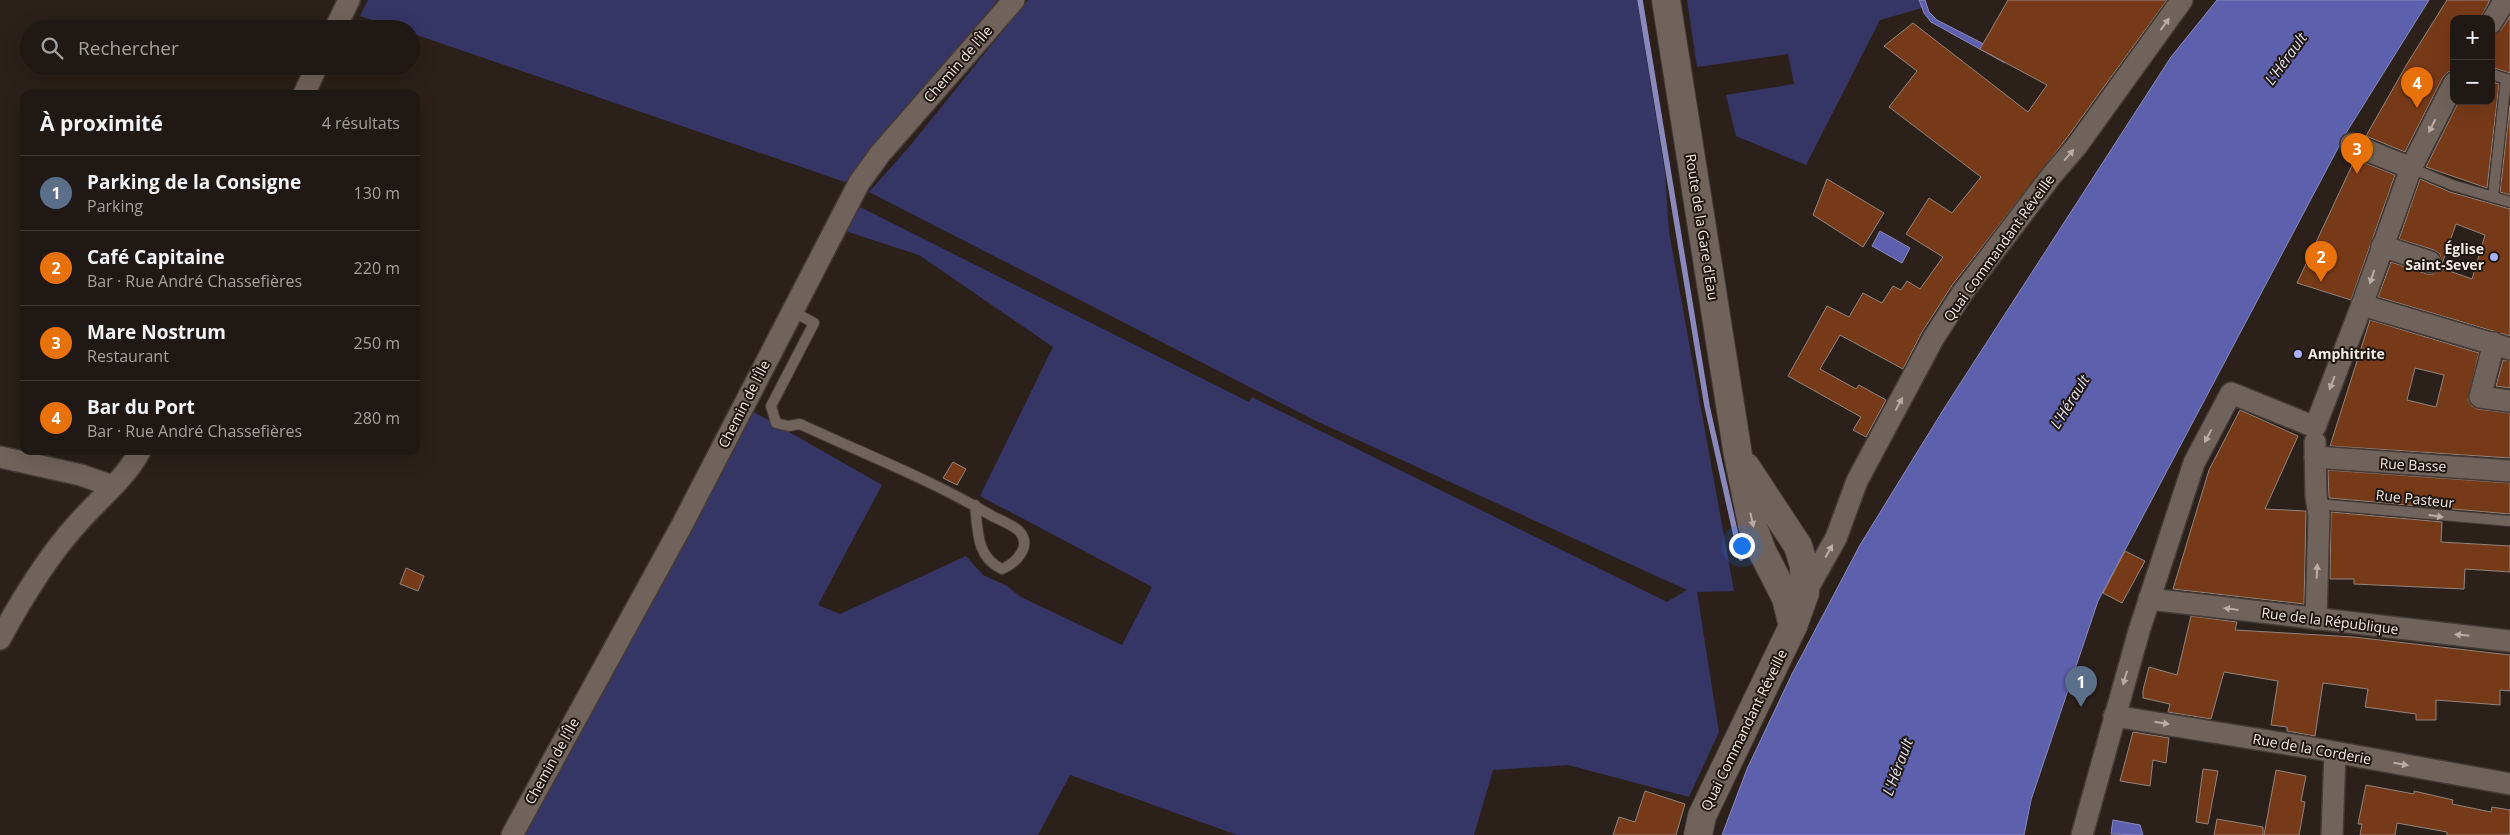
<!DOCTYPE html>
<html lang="fr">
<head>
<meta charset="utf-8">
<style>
  body { margin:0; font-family:"Open Sans",sans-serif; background:#2d2522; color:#f1f3f6 }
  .controls { position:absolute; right:15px; top:15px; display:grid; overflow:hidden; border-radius:10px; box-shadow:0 5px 20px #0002 }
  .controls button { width:45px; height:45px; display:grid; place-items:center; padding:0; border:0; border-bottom:1px solid #3d3734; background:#201814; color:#f1f3f6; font:25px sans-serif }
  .you { position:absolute; left:1741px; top:545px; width:18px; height:18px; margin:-12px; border:4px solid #fff; border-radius:50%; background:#1a73e8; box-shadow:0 0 0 8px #1a73e833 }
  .badge { display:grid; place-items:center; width:32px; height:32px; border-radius:50%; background:#ea580c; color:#fff; font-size:16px; font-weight:700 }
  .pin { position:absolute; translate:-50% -41px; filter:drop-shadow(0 1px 2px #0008) }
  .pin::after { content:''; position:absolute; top:26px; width:18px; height:15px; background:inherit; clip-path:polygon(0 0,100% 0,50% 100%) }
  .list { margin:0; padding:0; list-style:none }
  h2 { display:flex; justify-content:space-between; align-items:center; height:65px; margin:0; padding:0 20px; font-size:21px }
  h2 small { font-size:16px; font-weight:400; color:#a2a0a0 }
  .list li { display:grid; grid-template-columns:32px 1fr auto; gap:15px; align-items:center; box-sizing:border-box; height:75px; padding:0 20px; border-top:1px solid #3d3734 }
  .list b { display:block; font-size:19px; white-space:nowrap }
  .list p { margin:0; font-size:16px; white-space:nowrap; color:#a2a0a0 }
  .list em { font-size:16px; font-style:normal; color:#a2a0a0 }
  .icon { flex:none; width:28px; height:28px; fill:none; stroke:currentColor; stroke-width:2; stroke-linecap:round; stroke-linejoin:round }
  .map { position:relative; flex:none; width:2510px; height:835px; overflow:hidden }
  .search { position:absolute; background:#201814; box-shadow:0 5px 20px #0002; left:20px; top:20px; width:400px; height:55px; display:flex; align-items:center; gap:12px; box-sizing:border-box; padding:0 18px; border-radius:28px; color:#a2a0a0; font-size:19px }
  .panel { position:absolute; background:#201814; box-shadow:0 5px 20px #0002; left:20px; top:90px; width:400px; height:365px; border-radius:10px }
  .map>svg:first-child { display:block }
  .green { fill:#353665 }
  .water { fill:#5d60ad; stroke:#8a89be }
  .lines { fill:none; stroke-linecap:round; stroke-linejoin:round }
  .stream { stroke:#8a89be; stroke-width:5.5 }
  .building { fill:#773a18; stroke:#91847d; fill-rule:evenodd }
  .lane-casing { stroke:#443a36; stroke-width:12 }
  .street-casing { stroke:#443a36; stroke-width:24 }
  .secondary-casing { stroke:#443a36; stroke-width:30 }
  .lane { stroke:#70635c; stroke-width:10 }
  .street { stroke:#70635c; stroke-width:21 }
  .secondary { stroke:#70635c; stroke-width:28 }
  .oneway { fill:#b8ada8 }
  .poi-dot { fill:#aab0fb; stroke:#211711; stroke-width:2 }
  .labels { text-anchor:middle; stroke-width:4; stroke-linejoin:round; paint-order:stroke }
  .street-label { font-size:14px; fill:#f2eae6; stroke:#211711 }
  .poi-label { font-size:14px; font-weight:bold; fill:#f2eae6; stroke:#211711; text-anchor:end }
  .water-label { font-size:15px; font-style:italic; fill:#dddff5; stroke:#211711 }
</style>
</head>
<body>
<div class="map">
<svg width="2510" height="835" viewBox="0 0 2510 835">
  <rect width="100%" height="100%" fill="#2b201a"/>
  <g class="green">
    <path d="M368 0H998L845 182 411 33V29H398L360 16Z"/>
    <path d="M1028 0H1637L1665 173 1669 232 1734 591 1697 592 1719 732 1689 797 1568 765 1493 770 1474 835H1237L1070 775 1038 835H518L754 412 882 485 818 605 840 614 966 556 983 575 1007 586 1021 597 1122 645 1152 587 980 496 1053 347 919 255 842 230 860 207 1249 402 1252 397 1667 602 1687 590 1314 420 869 192 909 147Z"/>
    <path d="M1687 0H1919L1922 8 1880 20 1806 165 1736 136 1726 95 1794 84 1788 54 1697 67Z"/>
  </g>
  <g class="water">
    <path d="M1919 0H1925L1929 12 1937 20 2009 57 2005 63 1931 22 1924 13Z"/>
    <path d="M2217 0H2429L2346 133 2098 601 2031 800 2024 835H1722L1747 769 1792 674 1860 545 1945 407 2171 57Z"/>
    <path d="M1880 231 1910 248 1902 263 1872 246Z"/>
    <path d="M2113 820 2140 825 2143 835 2111 834Z"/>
  </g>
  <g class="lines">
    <path class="stream" d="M1640 0 1707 406 1741 558"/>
  </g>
  <g class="building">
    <path d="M2008 0H2167L2066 139 1953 284 1922 332 1903 369 1840 335 1820 369 1856 389 1859 385 1886 400 1866 437 1853 430 1861 417 1788 376 1827 306 1849 317 1863 293 1882 303 1893 286 1901 290 1907 281 1920 289 1943 257 1906 234 1929 198 1952 213 1981 177 1889 107 1917 71 1884 46 1913 23 2028 112 2047 85 1980 49Z"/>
    <path d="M2447 0H2490L2480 19H2454V71L2448 72 2443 77 2405 152 2366 136 2407 64Z"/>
    <path d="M2510 16V73L2491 67V35L2501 30Z"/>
    <path d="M2491 81 2499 84 2487 188 2426 167 2459 101H2491Z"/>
    <path d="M2510 105V195L2500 192Z"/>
    <path d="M2355 159 2395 175 2351 300 2297 283Z"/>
    <path d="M1827 179 1884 213 1863 247 1813 215Z"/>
    <path d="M2420 179 2450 192 2510 209V336L2378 297 2391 262 2427 274H2433L2441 268 2472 279 2485 235 2456 224 2442 264 2440 254 2434 250 2399 239Z"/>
    <path d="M2370 320 2479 353 2468 400 2472 406 2478 409 2510 413V458L2330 446ZM2415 368 2444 375 2436 407 2407 400Z"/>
    <path d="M2503 360 2510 361V388L2496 386Z"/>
    <path d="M2240 410 2298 436 2265 509 2306 511 2304 604 2173 589 2209 470Z"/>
    <path d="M953 462 966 469 957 485 943 478Z"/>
    <path d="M2328 470 2510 483V514L2329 498Z"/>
    <path d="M2331 512 2442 522 2441 542 2510 546V572L2465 569 2464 589 2354 584V579H2330Z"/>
    <path d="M2125 551 2145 561 2122 603 2103 593Z"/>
    <path d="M406 568 424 576 418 591 400 584Z"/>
    <path d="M2191 616 2237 622 2235 630 2354 637 2510 655V691L2500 690V705L2436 700V720H2416V714L2365 707 2368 689 2323 683 2315 736 2287 731V727L2271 725 2278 681 2224 672 2211 719 2168 712 2170 704 2143 698V690L2149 667 2177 675Z"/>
    <path d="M2133 732 2169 738 2166 763 2153 760 2150 786 2120 781Z"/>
    <path d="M2203 769 2218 771 2208 824 2196 822Z"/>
    <path d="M2276 770 2306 776 2301 801 2305 802 2299 835H2264Z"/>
    <path d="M2366 785 2414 794V791L2453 800 2452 804 2491 812 2492 807 2510 810V835H2447V832L2397 823 2395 835H2360L2362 824H2358Z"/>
    <path d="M1645 791 1685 804 1676 835H1613L1619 817 1635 822Z"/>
    <path d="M2217 819 2263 827V835H2214Z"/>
  </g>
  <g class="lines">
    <defs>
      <g id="lane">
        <path d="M2491 74 2510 80"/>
        <path d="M2411 168 2452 185 2510 202"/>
        <path d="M2493 197 2506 79"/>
        <path d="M792 311 814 323 771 406 776 423 788 426 800 424C864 454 932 480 992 516 1000 520 1013 525 1019 531 1033 546 1016 563 1002 569 976 557 978 531 975 505"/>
        <path d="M2317 504 2510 521"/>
      </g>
      <g id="street">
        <path d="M2491 23 2505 0"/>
        <path d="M335 29 349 0"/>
        <path d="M304 94 317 66"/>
        <path d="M2351 144 2411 168"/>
        <path d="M2382 246 2430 262"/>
        <path d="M2362 305 2510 349"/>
        <path d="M2494 343 2480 397 2510 401"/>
        <path d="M2315 442 2316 496 2319 515 2316 619"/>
        <path d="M0 457 81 475 112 486"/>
        <path d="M2315 457 2510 471"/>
        <path d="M1805 593 1836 538 1857 481 1933 339 1963 292 2052 175 2076 147 2182 0"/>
        <path d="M2149 599 2510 641"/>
        <path d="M0 639C20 602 49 555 77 524 98 500 125 479 140 451"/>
        <path d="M2114 716 2318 749 2510 784"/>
        <path d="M512 835 682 525 859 183 880 154 1014 0"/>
        <path d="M2082 835 2139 631 2194 463 2231 393 2315 427 2362 305 2411 168 2454 83"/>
        <path d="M2332 835 2335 753"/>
      </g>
      <g id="secondary">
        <path d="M1666 0 1738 455 1752 524 1762 551 1786 598 1793 626"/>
        <path d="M1698 835 1702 816 1793 626 1805 593 1804 566 1798 546 1746 467"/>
      </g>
    </defs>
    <use href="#lane" class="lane-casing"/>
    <use href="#street" class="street-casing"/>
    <use href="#secondary" class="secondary-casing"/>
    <use href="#lane" class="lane"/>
    <use href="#street" class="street"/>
    <use href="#secondary" class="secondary"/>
  </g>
  <defs><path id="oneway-solid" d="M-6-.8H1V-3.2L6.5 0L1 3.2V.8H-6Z" transform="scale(1.25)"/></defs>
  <g class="oneway">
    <use href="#oneway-solid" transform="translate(2165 24) rotate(-54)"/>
    <use href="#oneway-solid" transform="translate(2432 126) rotate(117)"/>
    <use href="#oneway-solid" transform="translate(2069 155) rotate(-49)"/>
    <use href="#oneway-solid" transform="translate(2372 277) rotate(108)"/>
    <use href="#oneway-solid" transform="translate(2332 383) rotate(111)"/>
    <use href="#oneway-solid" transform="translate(1899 404) rotate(-62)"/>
    <use href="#oneway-solid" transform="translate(2208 436) rotate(118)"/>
    <use href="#oneway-solid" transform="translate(2436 516) rotate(8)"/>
    <use href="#oneway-solid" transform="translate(1752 520) rotate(77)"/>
    <use href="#oneway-solid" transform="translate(1829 551) rotate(-61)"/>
    <use href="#oneway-solid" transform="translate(2317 571) rotate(-88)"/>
    <use href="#oneway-solid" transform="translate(2231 609) rotate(-173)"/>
    <use href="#oneway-solid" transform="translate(2462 635) rotate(-174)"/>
    <use href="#oneway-solid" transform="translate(2125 678) rotate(106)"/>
    <use href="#oneway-solid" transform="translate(2162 723) rotate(9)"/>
    <use href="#oneway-solid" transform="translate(2401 764) rotate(10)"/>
  </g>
  <g class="poi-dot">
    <circle cx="2494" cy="257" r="5"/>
    <circle cx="2298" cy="354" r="5"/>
  </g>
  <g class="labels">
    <g class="street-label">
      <text transform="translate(958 64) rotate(-49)" y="5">Chemin de l'Île</text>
      <text transform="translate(1702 227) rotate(81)" y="5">Route de la Gare d'Eau</text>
      <text transform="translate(1999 248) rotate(-54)" y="5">Quai Commandant Réveille</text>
      <text transform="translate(744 404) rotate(-63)" y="5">Chemin de l'Île</text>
      <text transform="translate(2413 465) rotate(3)" y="5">Rue Basse</text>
      <text transform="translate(2415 499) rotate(6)" y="5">Rue Pasteur</text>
      <text transform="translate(2330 621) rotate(7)" y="5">Rue de la République</text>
      <text transform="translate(1744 730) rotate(-64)" y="5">Quai Commandant Réveille</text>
      <text transform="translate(2312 749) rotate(10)" y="5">Rue de la Corderie</text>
      <text transform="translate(552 761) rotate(-61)" y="5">Chemin de l'Île</text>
    </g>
    <g class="poi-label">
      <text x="2484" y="254">Église<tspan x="2484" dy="16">Saint-Sever</tspan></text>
      <text x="2308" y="359" text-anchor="start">Amphitrite</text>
    </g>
    <g class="water-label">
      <text transform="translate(2286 59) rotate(-54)" y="5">L'Hérault</text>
      <text transform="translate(2070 402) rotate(-58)" y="5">L'Hérault</text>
      <text transform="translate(1898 767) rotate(-69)" y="5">L'Hérault</text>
    </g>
  </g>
</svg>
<div class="controls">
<button>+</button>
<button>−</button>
</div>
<div class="you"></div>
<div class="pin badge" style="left:2081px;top:707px;background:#5c6f8a">1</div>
<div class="pin badge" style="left:2321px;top:282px;background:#e8710a">2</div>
<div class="pin badge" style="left:2357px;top:174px;background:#e8710a">3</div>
<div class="pin badge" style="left:2417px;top:108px;background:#e8710a">4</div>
<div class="search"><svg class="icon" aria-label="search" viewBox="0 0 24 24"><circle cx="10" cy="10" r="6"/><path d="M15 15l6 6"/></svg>Rechercher</div>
<section class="panel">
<h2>À proximité<small>4 résultats</small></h2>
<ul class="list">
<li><span class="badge" style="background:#5c6f8a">1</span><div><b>Parking de la Consigne</b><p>Parking</p></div><em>130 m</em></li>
<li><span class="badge" style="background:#e8710a">2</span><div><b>Café Capitaine</b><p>Bar · Rue André Chassefières</p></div><em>220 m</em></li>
<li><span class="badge" style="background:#e8710a">3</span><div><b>Mare Nostrum</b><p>Restaurant</p></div><em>250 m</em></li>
<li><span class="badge" style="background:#e8710a">4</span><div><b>Bar du Port</b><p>Bar · Rue André Chassefières</p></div><em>280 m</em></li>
</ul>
</section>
</div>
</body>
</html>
